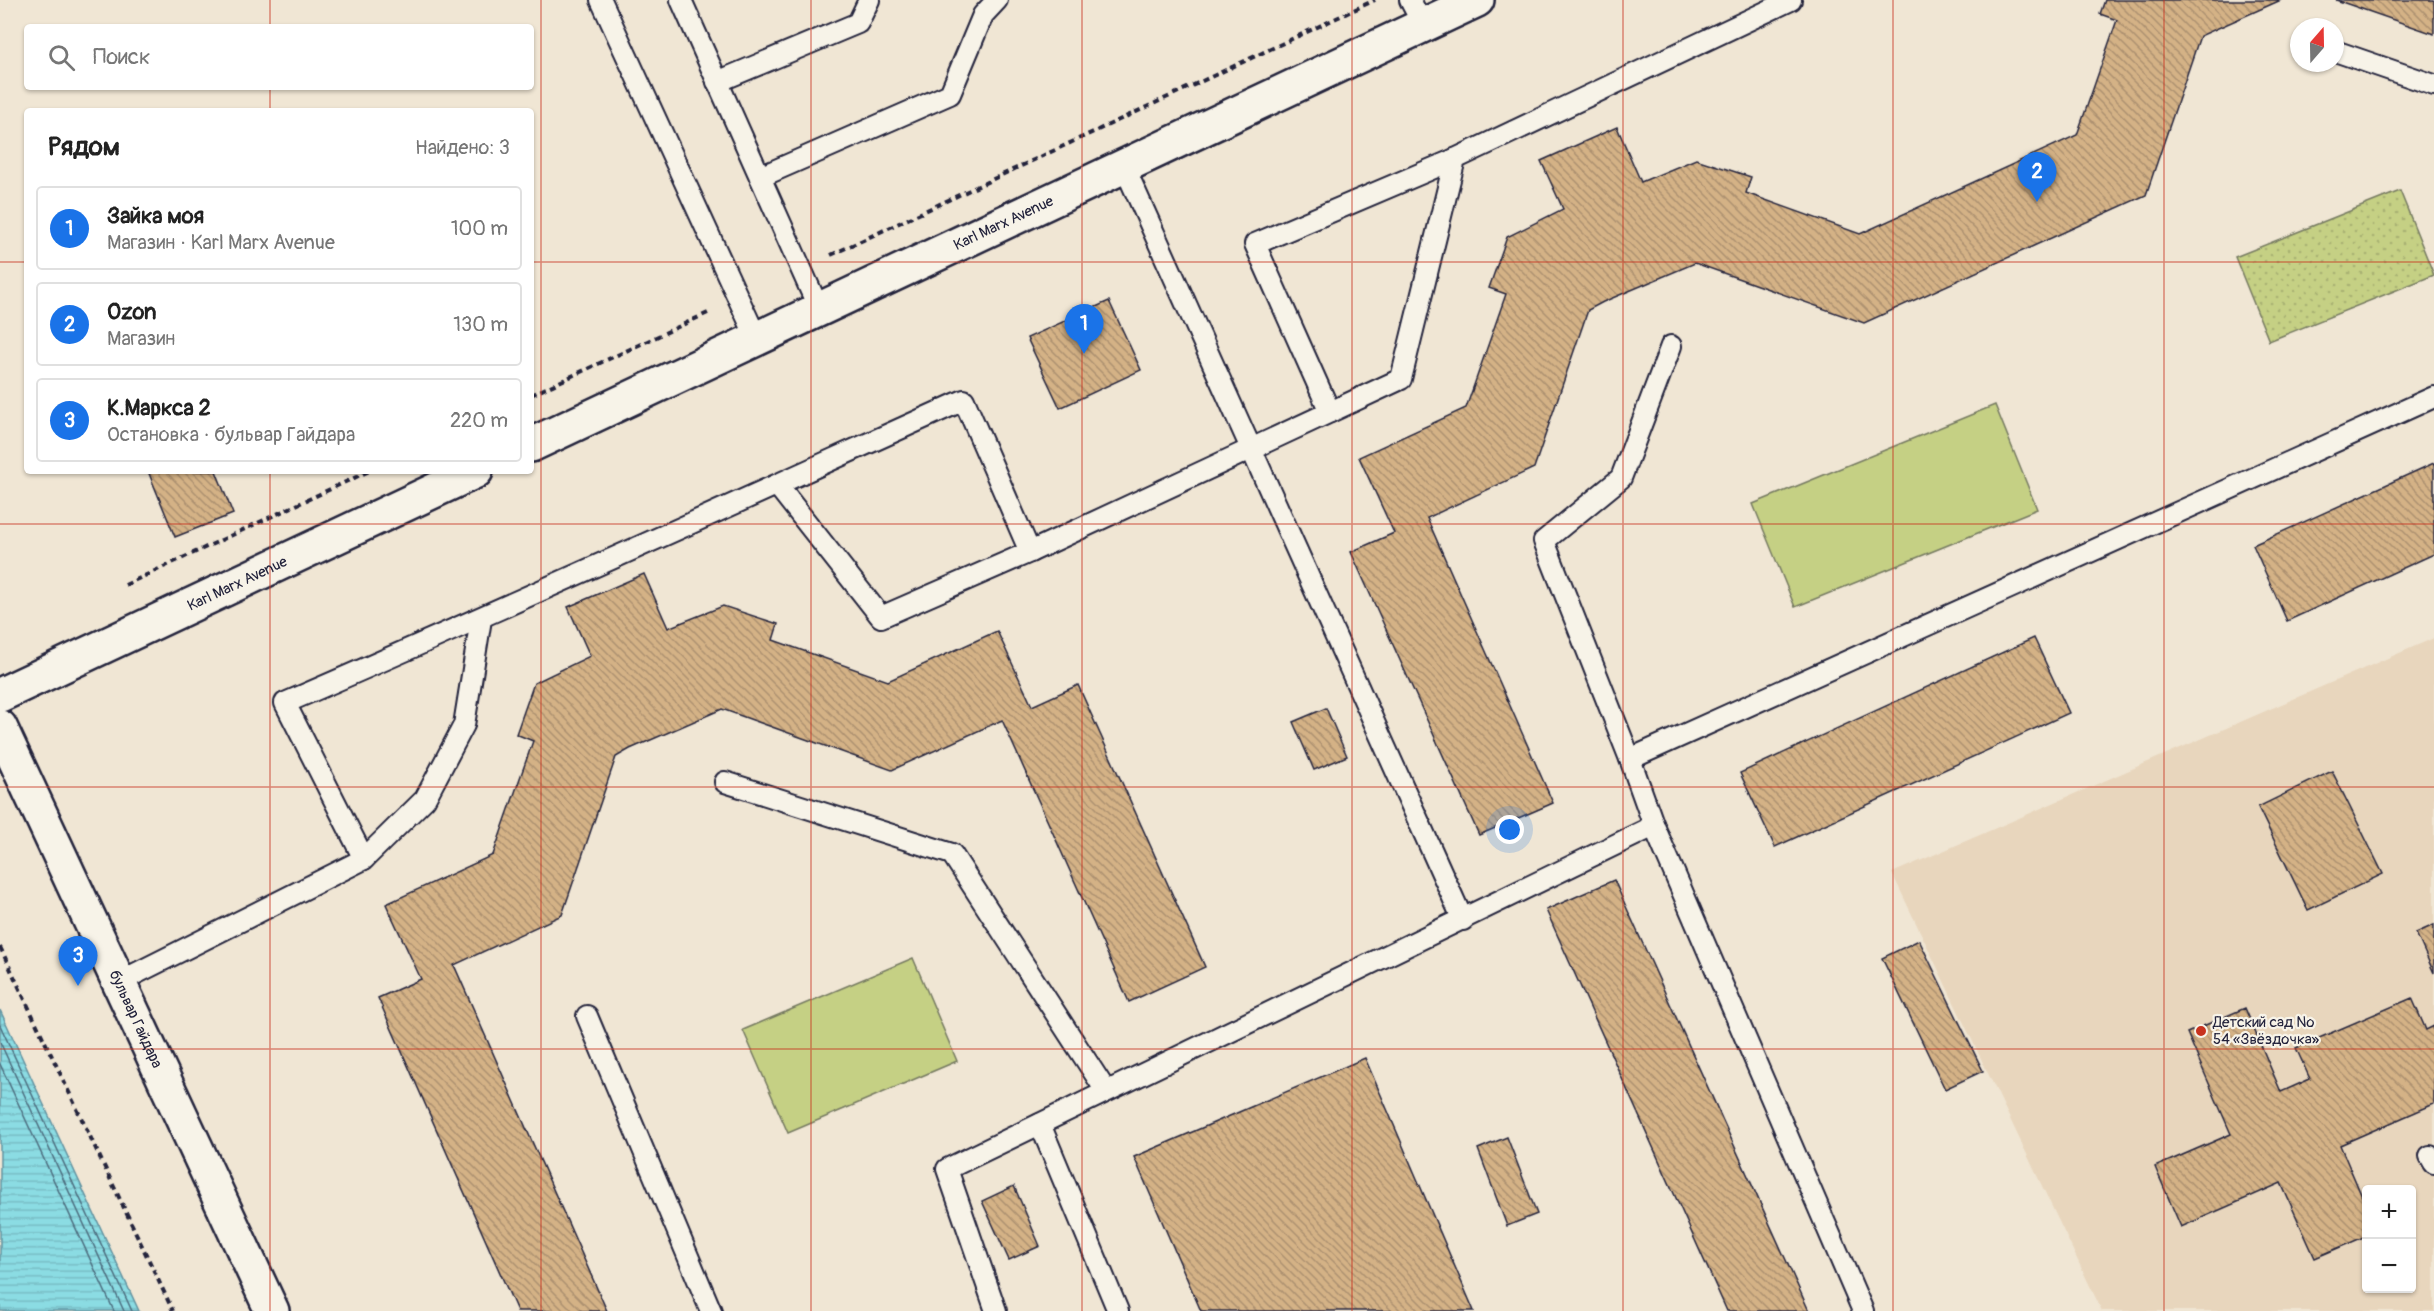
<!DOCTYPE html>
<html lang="ru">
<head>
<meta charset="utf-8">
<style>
  body { margin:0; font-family:Pangolin,sans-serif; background:#f6f6f6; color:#222 }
  .controls { position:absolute; right:18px; bottom:18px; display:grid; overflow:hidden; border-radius:6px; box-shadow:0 2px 4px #0004 }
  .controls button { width:54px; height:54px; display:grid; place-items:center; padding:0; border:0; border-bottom:2px solid #e0e0e0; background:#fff; color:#222; font:30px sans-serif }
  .compass { position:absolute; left:2290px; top:18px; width:54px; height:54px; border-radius:50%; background:#fff; box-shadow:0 2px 4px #0004; rotate:20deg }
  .you { position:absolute; left:1510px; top:830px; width:21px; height:21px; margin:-15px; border:4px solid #fff; border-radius:50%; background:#1a73e8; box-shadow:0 0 0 9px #1a73e833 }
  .badge { display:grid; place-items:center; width:39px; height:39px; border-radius:50%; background:#1a73e8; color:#fff; font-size:20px; font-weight:700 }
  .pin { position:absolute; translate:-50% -50px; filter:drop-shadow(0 2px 3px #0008) }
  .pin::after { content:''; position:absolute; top:32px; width:21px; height:18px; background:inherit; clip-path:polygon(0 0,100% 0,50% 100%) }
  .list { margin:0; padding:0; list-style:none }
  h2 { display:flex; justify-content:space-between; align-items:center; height:78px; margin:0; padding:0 24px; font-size:26px }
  h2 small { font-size:20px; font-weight:400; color:#767676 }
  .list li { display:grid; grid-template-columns:39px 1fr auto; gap:18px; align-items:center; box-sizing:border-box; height:84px; margin:0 12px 12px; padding:0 12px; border:2px solid #e0e0e0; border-radius:6px }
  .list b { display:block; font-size:22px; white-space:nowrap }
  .list p { margin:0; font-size:20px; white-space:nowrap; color:#767676 }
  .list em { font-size:20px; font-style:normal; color:#767676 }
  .icon { flex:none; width:33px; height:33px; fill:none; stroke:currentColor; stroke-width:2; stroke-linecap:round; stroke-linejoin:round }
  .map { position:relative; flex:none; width:2434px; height:1311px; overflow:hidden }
  .search { position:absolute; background:#fff; box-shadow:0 2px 4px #0004; left:24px; top:24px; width:510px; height:66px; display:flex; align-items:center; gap:15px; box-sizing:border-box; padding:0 21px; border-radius:6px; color:#767676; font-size:22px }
  .panel { position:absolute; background:#fff; box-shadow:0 2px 4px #0004; left:24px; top:108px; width:510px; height:366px; border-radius:6px }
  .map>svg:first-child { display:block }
  .built { fill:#e8d6bd; fill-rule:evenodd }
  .park { fill:url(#park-dots); stroke:#747960; stroke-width:1.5 }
  .pitch { fill:#c5d084; stroke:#747960; stroke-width:1.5 }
  .water { fill:url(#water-rules); stroke:#6192a0; stroke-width:1.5 }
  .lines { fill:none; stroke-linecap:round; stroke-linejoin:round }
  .shore { stroke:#4c6c7e; stroke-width:1.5 }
  .building { fill:url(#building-back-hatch); stroke:#22223b; stroke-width:1.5 }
  .service-casing { stroke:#22223b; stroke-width:24 }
  .tertiary-casing { stroke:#22223b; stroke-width:38 }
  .path { stroke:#22223b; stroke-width:4; stroke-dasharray:6 4.5; stroke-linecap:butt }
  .service { stroke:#f7f3e8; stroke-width:20 }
  .tertiary { stroke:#f7f3e8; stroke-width:33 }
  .grid { fill:none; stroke:#c8321e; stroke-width:1.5; stroke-opacity:0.55 }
  .poi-dot { fill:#c8321e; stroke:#f7f3e8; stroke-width:2 }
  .labels { text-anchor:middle; stroke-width:4.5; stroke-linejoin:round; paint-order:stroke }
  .street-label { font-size:15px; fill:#22223b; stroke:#f7f3e8 }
  .poi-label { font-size:15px; fill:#22223b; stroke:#f7f3e8; text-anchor:start }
</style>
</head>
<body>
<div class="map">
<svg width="2434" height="1311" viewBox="0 0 2434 1311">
  <defs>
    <pattern id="park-dots" width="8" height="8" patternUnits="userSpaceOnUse" patternTransform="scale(1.5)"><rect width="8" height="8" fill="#c5d084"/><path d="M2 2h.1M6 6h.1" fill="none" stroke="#a9b273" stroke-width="1.8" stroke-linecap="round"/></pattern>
    <pattern id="water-rules" width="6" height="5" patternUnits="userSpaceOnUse" patternTransform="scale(1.5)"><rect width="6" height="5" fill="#8bdce3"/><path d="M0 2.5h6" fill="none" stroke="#78bcc4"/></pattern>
    <pattern id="building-back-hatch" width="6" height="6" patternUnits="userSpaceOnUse" patternTransform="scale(1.5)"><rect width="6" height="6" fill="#d4b286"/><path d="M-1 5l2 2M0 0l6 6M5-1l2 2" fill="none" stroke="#ac906f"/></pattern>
  </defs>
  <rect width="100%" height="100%" fill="#f0e6d4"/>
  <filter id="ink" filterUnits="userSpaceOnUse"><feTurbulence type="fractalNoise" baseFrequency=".0167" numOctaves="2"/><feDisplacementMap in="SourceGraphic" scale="12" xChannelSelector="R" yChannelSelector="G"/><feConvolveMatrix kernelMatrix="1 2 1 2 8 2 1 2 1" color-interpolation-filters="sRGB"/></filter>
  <g filter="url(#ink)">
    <path class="built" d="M2434 638V1311H2102L1892 873ZM2366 1190H2412V1288H2366Z"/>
    <path class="park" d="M2400 191 2434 275 2269 341 2235 257Z"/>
    <g class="pitch">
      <path d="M1995 405 2037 509 1795 607 1753 504Z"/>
      <path d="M913 958 957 1061 788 1133 743 1030Z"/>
    </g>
    <path class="water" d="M0 1010 139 1311H0Z"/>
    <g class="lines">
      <g class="shore">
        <path d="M0 1025 132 1311"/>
        <path d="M0 1042 124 1311"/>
        <path d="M0 1064 114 1311"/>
      </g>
    </g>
    <g class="building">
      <path d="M2105 0H2281L2200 36 2146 195 1864 323 1695 263 1603 302 1588 310 1534 468 1427 518 1553 803 1479 835 1351 552 1394 533 1359 457 1466 408 1506 294 1489 288 1507 237 1563 209 1541 161 1617 127 1641 182 1696 159 1751 177 1746 193 1860 234 2077 135 2117 20 2100 14Z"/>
      <path d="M2336 0H2434V34Z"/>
      <path d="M1109 301 1141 370 1060 408 1027 338Z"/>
      <path d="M2434 463V554L2287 621 2253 545Z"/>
      <path d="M148 471H216L233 514 175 537Z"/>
      <path d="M644 574 668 628 723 606 778 624 773 640 888 681 997 631 1032 706 1078 685 1205 967 1129 1002 1002 720 892 770 722 709 630 749 616 757 562 915 454 965 607 1311H517L378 998 421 979 386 904 493 855 533 741 516 734 534 683 590 656 568 607Z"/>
      <path d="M2034 638 2069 713 1775 847 1740 773Z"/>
      <path d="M1326 708 1347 756 1314 770 1293 722Z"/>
      <path d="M2332 771 2383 874 2308 910 2258 807Z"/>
      <path d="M1614 880 1809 1311H1727L1546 910Z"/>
      <path d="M2434 925V973L2416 933Z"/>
      <path d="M1919 940 1983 1071 1945 1089 1882 958Z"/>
      <path d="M2412 998 2426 1030 2434 1026V1104L2340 1145 2366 1206V1236L2315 1258 2281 1183 2181 1227 2155 1167 2231 1134 2187 1033 2245 1008 2281 1092 2310 1079 2296 1048Z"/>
      <path d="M1365 1058 1474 1311H1201L1134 1157Z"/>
      <path d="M1507 1137 1537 1214 1507 1226 1478 1149Z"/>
      <path d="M1014 1186 1040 1246 1009 1260 982 1201Z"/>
    </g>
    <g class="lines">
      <defs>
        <g id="service">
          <path d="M601 0 757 339"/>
          <path d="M681 0 819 309"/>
          <path d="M1410 0 1423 25"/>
          <path d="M2335 51 2434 85"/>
          <path d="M717 82 858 23 869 0"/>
          <path d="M1124 166 1463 920"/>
          <path d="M760 177 950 94 983 15 997 0"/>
          <path d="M1671 346 1621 478 1544 541 1630 759 1654 826 1863 1311"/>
          <path d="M1330 412 1255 244 1455 159 1791 0"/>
          <path d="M1030 552 1401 379 1455 159"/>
          <path d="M1630 759 2434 397"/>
          <path d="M725 782 952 854 1106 1091"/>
          <path d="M364 859 285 703C513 605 738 502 964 400L1030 552 881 617 777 485"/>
          <path d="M119 982 364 859 425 799 464 725 481 619"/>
          <path d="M587 1016 711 1311"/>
          <path d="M1040 1124 1118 1311"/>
          <path d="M2430 1156 2434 1163"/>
          <path d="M996 1311 947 1169 1654 826"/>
        </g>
        <g id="tertiary">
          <path id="s1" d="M531 445 1477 0"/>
          <path id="s2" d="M0 695 476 471"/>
          <path id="s3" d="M0 727 272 1311"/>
        </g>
      </defs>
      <use href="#service" class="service-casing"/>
      <use href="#tertiary" class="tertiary-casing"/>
      <g class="path">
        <path d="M831 255 1375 0"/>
        <path d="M531 395 710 312"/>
        <path d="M125 585 369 471"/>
        <path d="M0 947 173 1311"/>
      </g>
      <use href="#service" class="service"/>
      <use href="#tertiary" class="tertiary"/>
    </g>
  </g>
  <path class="grid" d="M270 0V27M541 0V1311M811 0V1311M1082 0V1311M1352 0V1311M1623 0V1311M1893 0V1311M2164 0V1311M270 87V111M0 262H27M531 262H2434M270 471V1311M0 524H2434M0 787H2434M0 1049H2434"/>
  <circle class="poi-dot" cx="2201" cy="1031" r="6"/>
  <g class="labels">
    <g class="street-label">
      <text dy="5" stroke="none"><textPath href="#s1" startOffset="522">Karl Marx Avenue</textPath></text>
      <text dy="5" stroke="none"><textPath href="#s2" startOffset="262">Karl Marx Avenue</textPath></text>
      <text dy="5" stroke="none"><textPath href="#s3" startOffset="322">бульвар Гайдара</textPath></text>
    </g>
    <g class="poi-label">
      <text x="2213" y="1027">Детский сад №<tspan x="2213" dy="17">54 «Звёздочка»</tspan></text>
    </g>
  </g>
</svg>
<div class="controls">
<button>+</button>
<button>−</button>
</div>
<svg class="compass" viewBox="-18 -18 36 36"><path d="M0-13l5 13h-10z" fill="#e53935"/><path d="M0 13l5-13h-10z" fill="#767676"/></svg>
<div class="you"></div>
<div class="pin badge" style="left:1084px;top:354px">1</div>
<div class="pin badge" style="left:2037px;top:202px">2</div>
<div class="pin badge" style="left:78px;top:986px">3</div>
<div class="search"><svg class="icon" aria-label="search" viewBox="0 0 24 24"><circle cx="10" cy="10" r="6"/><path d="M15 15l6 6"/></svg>Поиск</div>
<section class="panel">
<h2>Рядом<small>Найдено: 3</small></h2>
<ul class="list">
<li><span class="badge">1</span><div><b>Зайка моя</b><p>Магазин · Karl Marx Avenue</p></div><em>100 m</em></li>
<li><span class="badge">2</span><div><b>Ozon</b><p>Магазин</p></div><em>130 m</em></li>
<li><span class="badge">3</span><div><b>К.Маркса 2</b><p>Остановка · бульвар Гайдара</p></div><em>220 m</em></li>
</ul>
</section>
</div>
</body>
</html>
